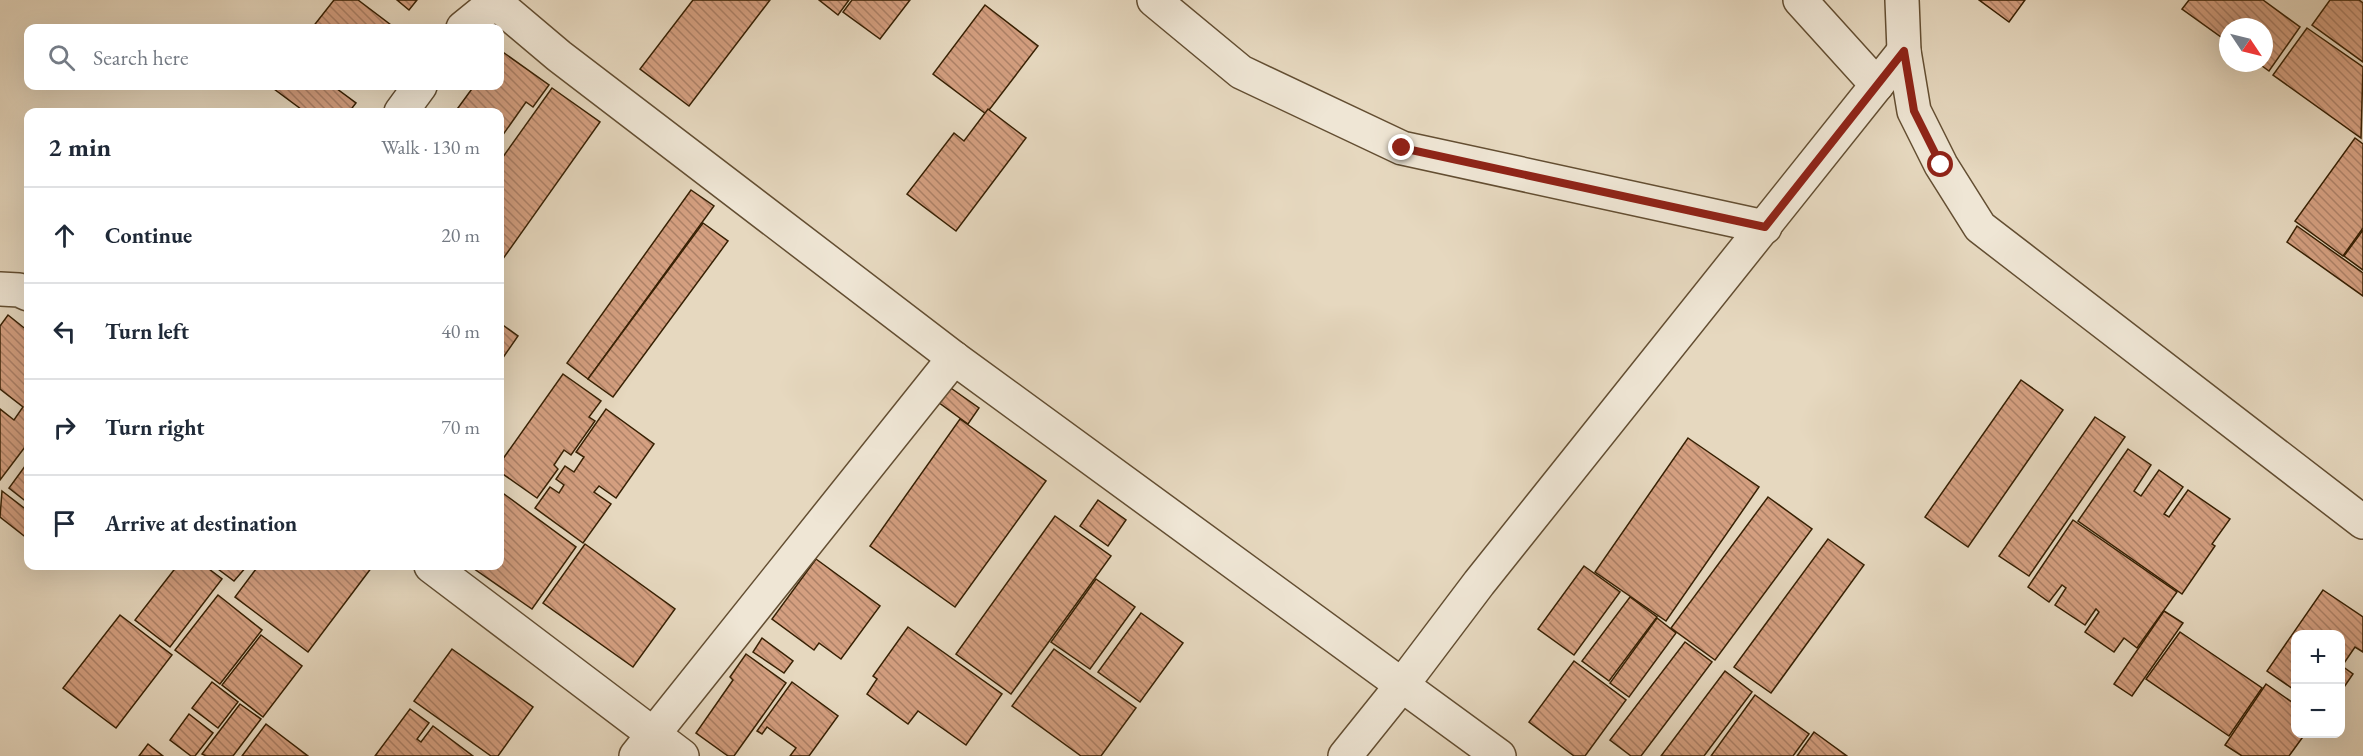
<!DOCTYPE html>
<html lang="en">
<head>
<meta charset="utf-8">
<style>
  body { margin:0; font-family:"EB Garamond",serif; background:#f6f6f7; color:#1f2937 }
  .controls { position:absolute; right:18px; bottom:18px; display:grid; overflow:hidden; border-radius:12px; box-shadow:0 6px 24px #0002 }
  .controls button { width:54px; height:54px; display:grid; place-items:center; padding:0; border:0; border-bottom:2px solid #e0e1e3; background:#fff; color:#1f2937; font:30px sans-serif }
  .compass { position:absolute; left:2219px; top:18px; width:54px; height:54px; border-radius:50%; background:#fff; box-shadow:0 6px 24px #0002; rotate:125deg }
  .stop { position:absolute; width:18px; height:18px; margin:-14px; border:4px solid #8f2418; border-radius:50%; background:#fff }
  .stop.end { background:#8f2418; border-color:#fff; box-shadow:0 2px 6px #0008 }
  .list { margin:0; padding:0; list-style:none }
  h2 { display:flex; justify-content:space-between; align-items:center; height:78px; margin:0; padding:0 24px; font-size:26px }
  h2 small { font-size:20px; font-weight:400; color:#747a83 }
  .list li { display:grid; grid-template-columns:39px 1fr auto; gap:18px; align-items:center; box-sizing:border-box; height:96px; padding:0 24px; border-top:2px solid #e0e1e3 }
  .list b { display:block; font-size:22px; white-space:nowrap }
  .list em { font-size:20px; font-style:normal; color:#747a83 }
  .icon { flex:none; width:33px; height:33px; fill:none; stroke:currentColor; stroke-width:2; stroke-linecap:round; stroke-linejoin:round }
  .map { position:relative; flex:none; width:2363px; height:756px; overflow:hidden }
  .search { position:absolute; background:#fff; box-shadow:0 6px 24px #0002; left:24px; top:24px; width:480px; height:66px; display:flex; align-items:center; gap:15px; box-sizing:border-box; padding:0 21px; border-radius:12px; color:#747a83; font-size:22px }
  .panel { position:absolute; background:#fff; box-shadow:0 6px 24px #0002; left:24px; top:108px; width:480px; height:462px; border-radius:12px }
  .map>svg:first-child { display:block }
  .building { fill:url(#building-back-hatch); stroke:#372003; stroke-width:1.5 }
  .lines { fill:none; stroke-linecap:round; stroke-linejoin:round }
  .street-casing { stroke:#634e32; stroke-width:36 }
  .street { stroke:#efe6d5; stroke-width:33 }
  .route { stroke:#8f2418; stroke-width:8 }
</style>
</head>
<body>
<div class="map">
<svg width="2363" height="756" viewBox="0 0 2363 756">
  <defs>
    <pattern id="building-back-hatch" width="6" height="6" patternUnits="userSpaceOnUse" patternTransform="scale(1.5)"><rect width="6" height="6" fill="#d49f80"/><path d="M-1 5l2 2M0 0l6 6M5-1l2 2" fill="none" stroke="#ad8167"/></pattern>
  </defs>
  <rect width="100%" height="100%" fill="#e6d8bf"/>
  <filter id="stains"><feTurbulence type="fractalNoise" baseFrequency=".00333" numOctaves="4"/><feColorMatrix values="0 0 0 0 .2 0 0 0 0 .09 0 0 0 0 .02 0 0 0 .5 -.17"/></filter>
  <radialGradient id="worn" r=".72"><stop offset=".6" stop-color="#630" stop-opacity="0"/><stop offset="1" stop-color="#630" stop-opacity=".3"/></radialGradient>
  <g class="building">
    <path d="M334 0H358L395 28H312Z"/>
    <path d="M397 0H417L409 10Z"/>
    <path d="M693 0H770L689 106 640 69Z"/>
    <path d="M819 0H849L838 15Z"/>
    <path d="M852 0H910L880 39 843 12Z"/>
    <path d="M1979 0H2025L2009 22Z"/>
    <path d="M2189 0H2263L2300 27 2269 71 2258 63H2264V27H2228V42L2182 9Z"/>
    <path d="M2330 0H2359L2363 3V62L2312 25Z"/>
    <path d="M985 5 1038 46 986 114 933 74Z"/>
    <path d="M2307 28 2363 67 2361 138 2273 75Z"/>
    <path d="M500 50 549 85 533 107 526 102 500 139V112H455L474 86H500Z"/>
    <path d="M270 86H333L356 103 349 112H305Z"/>
    <path d="M552 88 600 122 500 263V161Z"/>
    <path d="M988 109 1026 138 956 231 907 194 954 133 964 141Z"/>
    <path d="M2355 138 2363 144V228L2343 256 2295 221Z"/>
    <path d="M691 190 714 206 588 379 567 363Z"/>
    <path d="M703 223 728 241 613 397 588 379Z"/>
    <path d="M2297 226 2363 273V296L2287 242Z"/>
    <path d="M2363 230V270L2344 256Z"/>
    <path d="M8 315 28 331V443L0 480V409L14 420 23 407 0 389V326Z"/>
    <path d="M500 323 518 336 500 362Z"/>
    <path d="M563 374 601 401 589 417 595 421 571 455 564 450 554 465 558 469 537 498 500 472V463Z"/>
    <path d="M2021 380 2063 410 1968 547 1925 517Z"/>
    <path d="M948 386 979 408 968 424 938 402Z"/>
    <path d="M606 409 654 444 616 498 599 486 594 492 611 504 583 543 535 508 550 487 559 493 564 485 556 479 565 466 574 472 584 457 576 452Z"/>
    <path d="M2095 417 2125 437 2029 576 1999 556Z"/>
    <path d="M960 419 1046 481 955 607 870 546Z"/>
    <path d="M1688 438 1759 487 1666 621 1595 572Z"/>
    <path d="M2128 449 2151 465 2134 491 2141 496 2159 470 2183 487 2164 514 2169 517 2188 490 2230 519 2212 544 2215 546 2182 594 2078 521Z"/>
    <path d="M28 462V503L9 488Z"/>
    <path d="M2 491 28 511V539L0 517Z"/>
    <path d="M500 491 576 547 532 609 470 566H500Z"/>
    <path d="M1768 497 1812 529 1715 660 1671 628Z"/>
    <path d="M1098 500 1126 520 1108 546 1080 526Z"/>
    <path d="M1055 516 1111 556 1011 694 956 654Z"/>
    <path d="M2073 520 2177 592 2137 648 2124 638 2114 652 2085 632 2099 612 2096 609 2085 625 2055 605 2066 588 2062 585 2049 602 2028 587Z"/>
    <path d="M1828 539 1864 565 1771 693 1734 667Z"/>
    <path d="M585 544 675 609 633 667 543 603Z"/>
    <path d="M816 559 880 606 841 659 819 643 814 650 772 619Z"/>
    <path d="M177 566H205L222 579 170 647 135 620Z"/>
    <path d="M214 566H247L234 581Z"/>
    <path d="M254 566H370L372 567 308 652 235 597 256 569Z"/>
    <path d="M1584 566 1620 592 1574 655 1538 629Z"/>
    <path d="M1096 579 1135 607 1090 669 1051 642Z"/>
    <path d="M2323 590 2363 617V652L2355 647 2342 666 2353 674 2340 693V634H2296V691L2267 671Z"/>
    <path d="M218 595 262 630 220 684 175 650Z"/>
    <path d="M1630 597 1657 617 1609 681 1582 661Z"/>
    <path d="M2164 611 2183 623 2132 696 2114 684Z"/>
    <path d="M1141 613 1183 643 1140 702 1098 672Z"/>
    <path d="M120 615 172 655 116 728 63 688Z"/>
    <path d="M1657 618 1676 633 1629 697 1610 683Z"/>
    <path d="M908 627 1002 694 966 745 918 711 908 724 867 694 877 679 873 676Z"/>
    <path d="M2180 632 2262 688 2229 736 2146 679Z"/>
    <path d="M261 635 302 666 263 717 222 685Z"/>
    <path d="M762 638 793 661 784 673 753 652Z"/>
    <path d="M1685 642 1712 662 1641 756H1631L1610 740Z"/>
    <path d="M452 649 533 707 498 756H491L414 701Z"/>
    <path d="M1054 649 1136 708 1101 756H1081L1012 706Z"/>
    <path d="M746 654 786 683 734 756H728L696 733 733 680 730 677Z"/>
    <path d="M1574 661 1626 700 1585 756H1574L1529 722Z"/>
    <path d="M1725 671 1752 692 1704 756H1661Z"/>
    <path d="M212 682 238 702 218 728 192 708Z"/>
    <path d="M792 682 838 716 809 756H790L796 748 767 727 762 734 757 731Z"/>
    <path d="M2266 684 2296 705V734H2305L2289 756H2242L2225 745Z"/>
    <path d="M1755 695 1809 734 1793 756H1711Z"/>
    <path d="M240 704 261 719 233 756H206L202 754Z"/>
    <path d="M410 709 429 723 417 739 421 742 433 726 473 756H375Z"/>
    <path d="M189 714 213 733 195 756H191L170 740Z"/>
    <path d="M266 724 308 756H242Z"/>
    <path d="M1814 732 1847 756H1797Z"/>
    <path d="M148 744 163 756H139Z"/>
  </g>
  <g class="lines">
    <defs>
      <g id="street">
        <path d="M1154 0 1241 72 1402 148 1765 227"/>
        <path d="M1800 0 1877 85"/>
        <path d="M1902 0 1904 51 1914 111 1941 165 1980 227 2363 522"/>
        <path d="M463 28 495 2 559 56 954 358 1499 756"/>
        <path d="M401 112 420 86"/>
        <path d="M0 289 19 290 28 294"/>
        <path d="M431 566 682 756"/>
        <path d="M636 756 954 358"/>
        <path d="M1345 756 1402 685 1479 583 1904 51"/>
      </g>
    </defs>
    <use href="#street" class="street-casing"/>
    <use href="#street" class="street"/>
  </g>
  <g class="lines">
    <path class="route" d="M1402 148 1765 227 1904 51 1914 111 1941 165"/>
  </g>
  <rect width="100%" height="100%" filter="url(#stains)"/>
  <rect width="100%" height="100%" fill="url(#worn)"/>
</svg>
<div class="controls">
<button>+</button>
<button>−</button>
</div>
<svg class="compass" viewBox="-18 -18 36 36"><path d="M0-13l5 13h-10z" fill="#e53935"/><path d="M0 13l5-13h-10z" fill="#747a83"/></svg>
<div class="stop" style="left:1941px;top:165px"></div>
<div class="stop end" style="left:1402px;top:148px"></div>
<div class="search"><svg class="icon" aria-label="search" viewBox="0 0 24 24"><circle cx="10" cy="10" r="6"/><path d="M15 15l6 6"/></svg>Search here</div>
<section class="panel">
<h2>2 min<small>Walk · 130 m</small></h2>
<ul class="list">
<li><svg class="icon" aria-label="ahead" viewBox="0 0 24 24"><path d="M12 20V5M6 11l6-6 6 6"/></svg><div><b>Continue</b></div><em>20 m</em></li>
<li><svg class="icon" aria-label="left" viewBox="0 0 24 24"><path d="M17 20v-9H6M10 6l-5 5 5 5"/></svg><div><b>Turn left</b></div><em>40 m</em></li>
<li><svg class="icon" aria-label="right" viewBox="0 0 24 24"><path d="M7 20v-9h11M14 6l5 5-5 5"/></svg><div><b>Turn right</b></div><em>70 m</em></li>
<li><svg class="icon" aria-label="arrive" viewBox="0 0 24 24"><path d="M6 21V4h12l-3 4 3 4H6"/></svg><div><b>Arrive at destination</b></div></li>
</ul>
</section>
</div>
</body>
</html>
